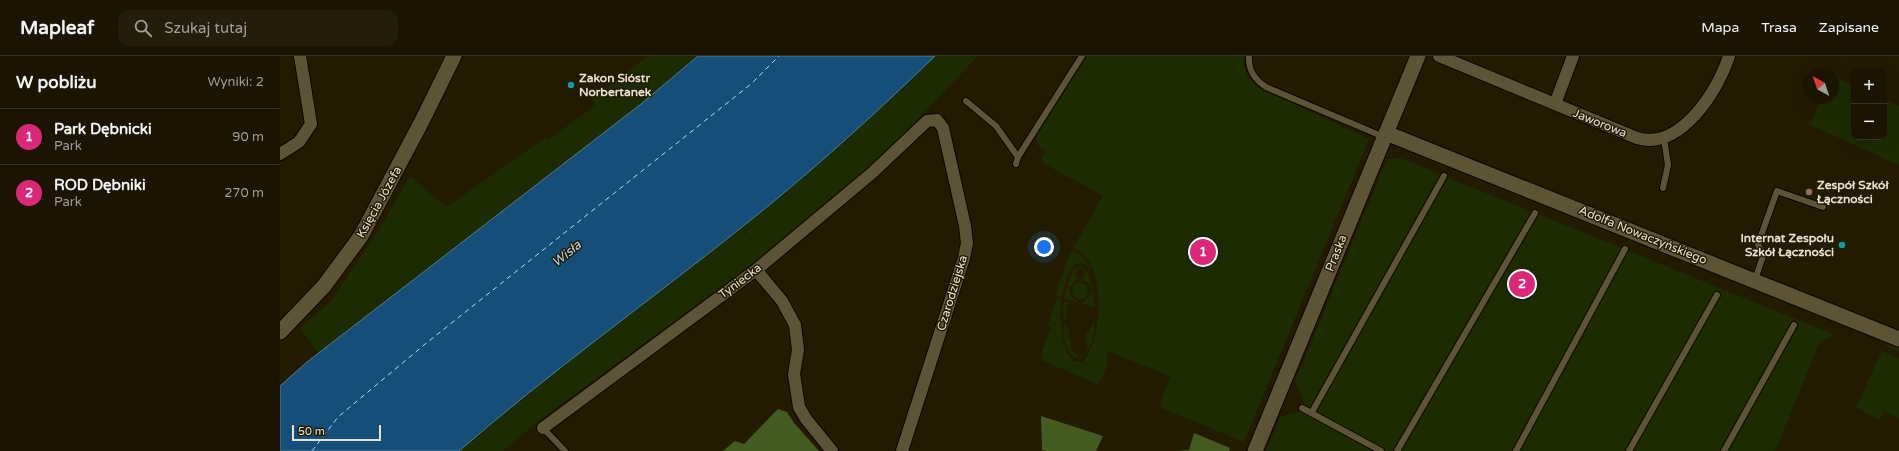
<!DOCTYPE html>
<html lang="pl">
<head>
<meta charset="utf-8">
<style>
  body { margin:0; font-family:"Varela Round",sans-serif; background:#231d0a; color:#f1f3f6 }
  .controls { position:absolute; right:12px; top:12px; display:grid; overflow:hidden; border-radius:8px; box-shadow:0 4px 16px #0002 }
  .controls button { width:36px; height:36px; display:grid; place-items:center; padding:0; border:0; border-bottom:1px solid #383322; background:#1a1400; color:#f1f3f6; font:20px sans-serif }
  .compass { position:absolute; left:1523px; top:12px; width:36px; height:36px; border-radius:50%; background:#1a1400; box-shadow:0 4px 16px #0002; rotate:320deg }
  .scale { position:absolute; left:12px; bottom:10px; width:89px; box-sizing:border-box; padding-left:4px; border:2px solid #e7e2d0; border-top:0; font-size:11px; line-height:14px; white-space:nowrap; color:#e7e2d0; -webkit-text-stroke:3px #231b00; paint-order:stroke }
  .you { position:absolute; left:764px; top:191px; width:14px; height:14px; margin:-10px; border:3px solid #fff; border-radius:50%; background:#1a73e8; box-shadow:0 0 0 6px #1a73e833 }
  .badge { display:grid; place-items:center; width:26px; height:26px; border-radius:50%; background:#db2777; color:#fff; font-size:13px; font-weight:700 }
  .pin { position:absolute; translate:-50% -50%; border:2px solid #fff; box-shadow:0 1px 4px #0006 }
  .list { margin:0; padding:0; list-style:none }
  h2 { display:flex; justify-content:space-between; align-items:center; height:52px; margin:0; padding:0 16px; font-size:17px }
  h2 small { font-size:13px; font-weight:400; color:#9f9e99 }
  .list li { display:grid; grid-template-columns:26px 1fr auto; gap:12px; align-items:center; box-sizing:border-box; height:56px; padding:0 16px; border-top:1px solid #383322 }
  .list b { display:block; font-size:15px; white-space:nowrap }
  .list p { margin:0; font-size:13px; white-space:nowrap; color:#9f9e99 }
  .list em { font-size:13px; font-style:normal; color:#9f9e99 }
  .icon { flex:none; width:22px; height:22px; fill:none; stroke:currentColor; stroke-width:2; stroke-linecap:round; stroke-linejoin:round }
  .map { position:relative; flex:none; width:1619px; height:395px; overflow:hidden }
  header { display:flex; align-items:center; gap:24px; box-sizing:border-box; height:56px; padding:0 20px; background:#1a1400; border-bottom:1px solid #383322 }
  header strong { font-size:19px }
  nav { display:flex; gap:22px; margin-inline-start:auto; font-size:14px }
  .search { width:280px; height:36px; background:#231d0a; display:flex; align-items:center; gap:10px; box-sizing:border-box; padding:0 14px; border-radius:12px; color:#9f9e99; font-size:15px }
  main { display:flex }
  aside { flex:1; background:#1a1400 }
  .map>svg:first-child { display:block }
  .green { fill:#1c2c00 }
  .forest { fill:#445b1f }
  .water { fill:#154f79; stroke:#547b93 }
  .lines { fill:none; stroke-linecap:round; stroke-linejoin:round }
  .ferry { stroke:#b9d7f1; stroke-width:1; stroke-dasharray:5 4; stroke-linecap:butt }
  .service-casing { stroke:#0c0500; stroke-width:8 }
  .minor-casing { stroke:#0c0500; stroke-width:14 }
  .tertiary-casing { stroke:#0c0500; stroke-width:17 }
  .service { stroke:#5d5436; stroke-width:6 }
  .minor { stroke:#5d5436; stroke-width:12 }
  .tertiary { stroke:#5d5436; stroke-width:15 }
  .culture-dot { fill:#0f9aa8; stroke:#231b00; stroke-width:1.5 }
  .education-dot { fill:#8d6e63; stroke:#231b00; stroke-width:1.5 }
  .labels { text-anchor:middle; stroke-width:3; stroke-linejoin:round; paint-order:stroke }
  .poi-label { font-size:12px; font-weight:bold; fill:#e7e2d0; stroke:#231b00; text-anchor:start }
  .street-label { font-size:12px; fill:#e7e2d0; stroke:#231b00 }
  .water-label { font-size:13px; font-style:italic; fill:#b9d7f1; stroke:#231b00 }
</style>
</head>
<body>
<header>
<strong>Mapleaf</strong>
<div class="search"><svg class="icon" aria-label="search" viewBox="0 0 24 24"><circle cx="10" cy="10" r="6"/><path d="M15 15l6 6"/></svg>Szukaj tutaj</div>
<nav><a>Mapa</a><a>Trasa</a><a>Zapisane</a></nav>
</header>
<main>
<aside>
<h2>W pobliżu<small>Wyniki: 2</small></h2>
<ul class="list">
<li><span class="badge">1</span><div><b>Park Dębnicki</b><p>Park</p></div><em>90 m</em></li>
<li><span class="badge">2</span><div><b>ROD Dębniki</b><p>Park</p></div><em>270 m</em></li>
</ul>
</aside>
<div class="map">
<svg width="1619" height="395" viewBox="0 0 1619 395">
  <rect width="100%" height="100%" fill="#231b00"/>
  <g class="green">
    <path d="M368 0H418L361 48 39 297 20 273 52 244 98 175 130 120 165 150H168L266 81 268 84 316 49 312 42Z"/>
    <path d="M655 0H698L622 80 593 107 471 209 262 362 223 395H179C270 316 368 246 462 171 529 118 593 60 655 0Z"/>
    <path d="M806 0H964C963 14 968 23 979 32L1089 83 964 386 879 351 890 320 827 295 828 309 818 328 761 304 764 298 762 296 771 270 768 269 777 242 781 244C780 264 779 289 793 305L802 306C824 286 827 202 793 192L823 140 763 107 761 102 766 95 758 89 757 77Z"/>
    <path d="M1553 20 1574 30V81H1604V43L1619 50V109L1530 69 1542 42H1553Z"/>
    <path d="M1120 102 1555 279 1540 286 1495 395H986L1000 361 1020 356 1024 347 1015 326 1107 103Z"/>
    <path d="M791 194 804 202 811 215 802 206 794 209 785 227 782 241 775 239Z"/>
    <path d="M800 210 806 213 813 231H811L807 226 802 224 805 218 802 213 797 214 795 220 799 223 794 225 790 231 787 230 793 214Z"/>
    <circle cx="800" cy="235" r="8"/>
    <path d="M786 232 789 233 790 239 798 247 785 242Z"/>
    <path d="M811 233H813L815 252 801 247 809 241Z"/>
    <path d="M784 246 789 247C786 254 788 258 785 265H783Z"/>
    <path d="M814 266C817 274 809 298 800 303V300L805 298C808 293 807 289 804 284L807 283 806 278 812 270Z"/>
    <path d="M784 268H786L790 276 787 281 792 286 790 289 791 294 797 299 796 302C786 297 783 279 784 268Z"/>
    <path d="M1610 287 1619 291V296L1605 290Z"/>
    <path d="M1602 295 1619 302V363L1604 355 1599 364 1576 351Z"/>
  </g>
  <g class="forest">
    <path d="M498 353 507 356 514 367 539 395H443L455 385 464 388Z"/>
    <path d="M761 360 823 380 816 395H767L762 394Z"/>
    <path d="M914 377 950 392 949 395H898L909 394Z"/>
  </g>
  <path class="water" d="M418 0H655C593 60 529 118 462 171 368 246 270 316 179 395H0V330L27 306 361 48Z"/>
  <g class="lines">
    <path class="ferry" d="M32 395 58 361 144 289 471 28 499 0"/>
    <defs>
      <g id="service">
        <path d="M969 0C968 14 974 23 986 31L1104 81"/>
        <path d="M686 45 716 70 738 101"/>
        <path d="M736 108 738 101 802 0"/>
        <path d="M1383 132 1388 109 1384 82"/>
        <path d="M1475 224 1483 200 1478 188 1497 135 1543 151"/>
        <path d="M1022 352 1101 395"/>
        <path d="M1032 356 1164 120"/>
        <path d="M263 372 285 395"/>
        <path d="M1117 395 1255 157"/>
        <path d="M1236 395 1345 193"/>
        <path d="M1349 395 1437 239"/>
        <path d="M1444 395 1514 269"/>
      </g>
      <g id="minor">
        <path d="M1159 0 1357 82C1400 95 1438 35 1449 0"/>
        <path d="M1275 48 1293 0"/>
        <path d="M0 98 19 86 31 68 20 0"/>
        <path d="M476 214 502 245 515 269 518 294 514 318 519 351 526 363 552 395"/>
        <path d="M263 372 476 214 592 117 647 65 657 64 663 72 685 170 687 187 684 202 622 395"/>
      </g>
      <g id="tertiary">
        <path d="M1106 77 1619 283"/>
        <path d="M0 276 44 230 81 180 142 65 174 0"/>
        <path d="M975 395 1138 0"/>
      </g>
    </defs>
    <use href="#service" class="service-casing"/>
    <use href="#minor" class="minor-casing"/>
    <use href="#tertiary" class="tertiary-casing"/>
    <use href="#service" class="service"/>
    <use href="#minor" class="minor"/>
    <use href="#tertiary" class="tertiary"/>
  </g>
  <g class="culture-dot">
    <circle cx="291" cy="29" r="4"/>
    <circle cx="1562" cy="189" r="4"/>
  </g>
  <circle class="education-dot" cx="1529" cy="136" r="4"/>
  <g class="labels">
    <g class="poi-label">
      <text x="299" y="26">Zakon Sióstr<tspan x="299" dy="14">Norbertanek</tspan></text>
      <text x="1537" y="133">Zespół Szkół<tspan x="1537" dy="14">Łączności</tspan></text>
      <text x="1554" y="186" text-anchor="end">Internat Zespołu<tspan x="1554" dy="14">Szkół Łączności</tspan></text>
    </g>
    <g class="street-label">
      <text transform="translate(1320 67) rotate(22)" y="4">Jaworowa</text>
      <text transform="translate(99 146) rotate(-61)" y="4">Księcia Józefa</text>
      <text transform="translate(1363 179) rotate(22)" y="4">Adolfa Nowaczyńskiego</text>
      <text transform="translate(1056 197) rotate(-68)" y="4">Praska</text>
      <text transform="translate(460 225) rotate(-37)" y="4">Tyniecka</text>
      <text transform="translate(672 237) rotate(-73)" y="4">Czarodziejska</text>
    </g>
    <g class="water-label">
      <text transform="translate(286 197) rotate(-39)" y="5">Wisła</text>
    </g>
  </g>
</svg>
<div class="controls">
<button>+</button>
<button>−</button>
</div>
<svg class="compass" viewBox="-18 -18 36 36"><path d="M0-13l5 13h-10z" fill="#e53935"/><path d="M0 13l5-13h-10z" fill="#9f9e99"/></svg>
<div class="scale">50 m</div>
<div class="you"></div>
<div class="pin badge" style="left:923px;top:196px">1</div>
<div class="pin badge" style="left:1242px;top:228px">2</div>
</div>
</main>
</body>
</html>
